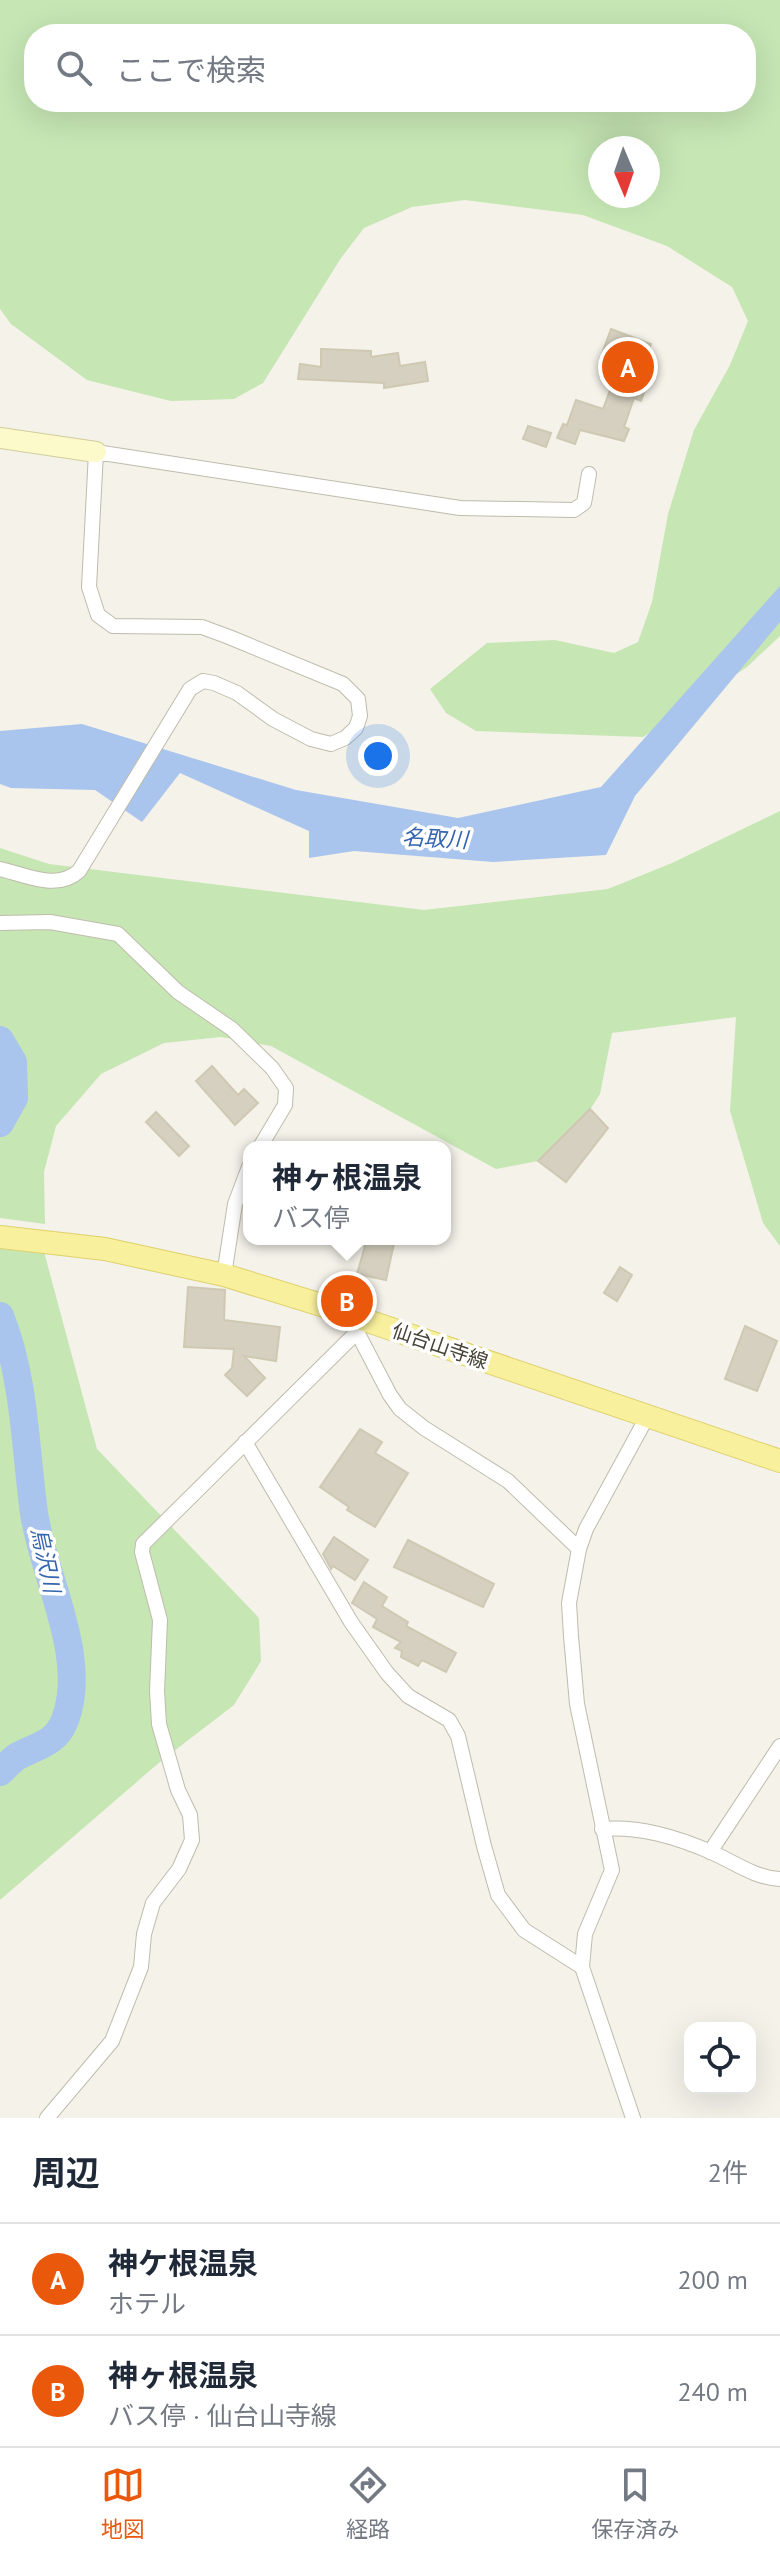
<!DOCTYPE html>
<html lang="ja">
<head>
<meta charset="utf-8">
<style>
  body { margin:0; font-family:"PT Sans","Noto Sans JP",sans-serif; background:#f2f2f3; color:#1f2937 }
  .controls { position:absolute; right:24px; bottom:24px; display:grid; overflow:hidden; border-radius:16px; box-shadow:0 8px 32px #0002 }
  .controls button { width:72px; height:72px; display:grid; place-items:center; padding:0; border:0; border-bottom:2px solid #e0e1e3; background:#fff; color:#1f2937; font:40px sans-serif }
  .compass { position:absolute; left:588px; top:136px; width:72px; height:72px; border-radius:50%; background:#fff; box-shadow:0 8px 32px #0002; rotate:178deg }
  .you { position:absolute; left:378px; top:756px; width:28px; height:28px; margin:-20px; border:6px solid #fff; border-radius:50%; background:#1a73e8; box-shadow:0 0 0 12px #1a73e833 }
  .badge { display:grid; place-items:center; width:52px; height:52px; border-radius:50%; background:#ea580c; color:#fff; font-size:26px; font-weight:700 }
  .pin { position:absolute; translate:-50% -50%; border:4px solid #fff; box-shadow:0 2px 8px #0006 }
  .popup { position:absolute; left:243px; top:1141px; width:208px; height:104px; box-sizing:border-box; display:grid; place-content:center; border-radius:16px; background:#fff; filter:drop-shadow(0 2px 6px #0005); font-size:26px; white-space:nowrap; color:#747a83 }
  .popup b { font-size:30px; color:#1f2937 }
  .popup::after { content:''; position:absolute; left:50%; top:100%; margin-left:-16px; border:16px solid transparent; border-top-color:#fff }
  .list { margin:0; padding:0; list-style:none }
  h2 { display:flex; justify-content:space-between; align-items:center; height:104px; margin:0; padding:0 32px; font-size:34px }
  h2 small { font-size:26px; font-weight:400; color:#747a83 }
  .list li { display:grid; grid-template-columns:52px 1fr auto; gap:24px; align-items:center; box-sizing:border-box; height:112px; padding:0 32px; border-top:2px solid #e0e1e3 }
  .list b { display:block; font-size:30px; white-space:nowrap }
  .list p { margin:0; font-size:26px; white-space:nowrap; color:#747a83 }
  .list em { font-size:26px; font-style:normal; color:#747a83 }
  .icon { flex:none; width:44px; height:44px; fill:none; stroke:currentColor; stroke-width:2; stroke-linecap:round; stroke-linejoin:round }
  .map { position:relative; flex:none; width:780px; height:2118px; overflow:hidden }
  .search { position:absolute; background:#fff; box-shadow:0 8px 32px #0002; left:24px; right:24px; top:24px; height:88px; display:flex; align-items:center; gap:20px; box-sizing:border-box; padding:0 28px; border-radius:32px; color:#747a83; font-size:30px }
  .sheet { height:328px; background:#fff }
  nav { display:flex; justify-content:space-around; align-items:center; box-sizing:border-box; height:112px; border-top:2px solid #e0e1e3; background:#fff; font-size:22px; color:#747a83 }
  nav a { display:grid; justify-items:center; gap:4px }
  nav .on { color:#ea580c }
  .map>svg:first-child { display:block }
  .green { fill:#c6e6b4; fill-rule:evenodd }
  .water { fill:#a9c4ed }
  .lines { fill:none; stroke-linecap:round; stroke-linejoin:round }
  .river { stroke:#a9c4ed; stroke-width:28 }
  .building { fill:#d5d0bf; stroke:#cfc9b3; stroke-width:2 }
  .street-casing { stroke:#bfbcac; stroke-width:16 }
  .secondary-casing { stroke:#d1cd9b; stroke-width:22 }
  .primary-casing { stroke:#ded16d; stroke-width:24 }
  .street { stroke:#fff; stroke-width:14 }
  .secondary { stroke:#fcf9cb; stroke-width:20 }
  .primary { stroke:#f9f09d; stroke-width:22 }
  .labels { text-anchor:middle; stroke-width:7; stroke-linejoin:round; paint-order:stroke }
  .street-label { font-size:20px; fill:#474438; stroke:#fff }
  .water-label { font-size:22px; font-style:italic; fill:#3565ae; stroke:#fff }
</style>
</head>
<body>
<div class="map">
<svg width="780" height="2118" viewBox="0 0 780 2118">
  <rect width="100%" height="100%" fill="#f4f2e9"/>
  <g class="green">
    <path d="M0 0H780V636L747 667 643 737 476 731 446 713 430 689 487 643 555 640 614 653 638 642 652 602 668 514 694 430 730 365 748 321 732 287 667 246 583 215 465 200 412 207 364 228 341 258 263 383 234 399 171 401 87 380 11 324 0 309ZM34 34H746V102H34ZM600 148H648V196H600Z"/>
    <path d="M780 811V1246L763 1223 730 1111 736 1017 612 1033 600 1094 577 1130 538 1161 496 1169 271 1046 221 1037 164 1043 101 1074 56 1126 44 1172 45 1224 0 1218V848L49 864 424 910 608 889 672 863Z"/>
    <path d="M0 1247 43 1248 97 1449 259 1618 261 1661 234 1705 161 1761 0 1900Z"/>
  </g>
  <path class="water" d="M780 586V622L635 796 606 855 493 862 354 851 309 858V831L180 773 142 822 95 790 11 788 0 784V731L82 724 296 790 458 818 601 787Z"/>
  <g class="lines">
    <g class="river">
      <path d="M0 1040 13 1062 14 1098 0 1123"/>
      <path d="M0 1316C25 1378 25 1447 34 1513 43 1576 89 1657 65 1720 56 1744 36 1746 18 1756 11 1760 6 1767 0 1772"/>
    </g>
  </g>
  <g class="building">
    <path d="M611 329 651 344 645 360 654 364 641 401 634 398 624 427 629 429 624 441 580 430 575 444 557 438 563 424 567 425 576 400 603 409 619 366 600 359Z"/>
    <path d="M321 349 371 351V357L398 353 400 366 425 362 428 381 384 388V383L298 379 300 364 321 367Z"/>
    <path d="M528 426 551 433 546 447 523 439Z"/>
    <path d="M212 1066 238 1095 244 1089 258 1103 235 1125 196 1081Z"/>
    <path d="M590 1109 608 1128 566 1182 538 1161Z"/>
    <path d="M156 1112 189 1146 179 1156 146 1122Z"/>
    <path d="M367 1239H395L386 1280 357 1274Z"/>
    <path d="M620 1267 632 1275 617 1301 604 1293Z"/>
    <path d="M188 1287 225 1290 224 1320 280 1327 276 1361 244 1356 265 1378 247 1396 225 1375 232 1368 234 1349 184 1347Z"/>
    <path d="M745 1326 777 1341 757 1391 725 1379Z"/>
    <path d="M360 1429 382 1442 375 1453 408 1473 375 1527 347 1510 349 1507 320 1487Z"/>
    <path d="M334 1537 368 1560 355 1580 333 1566 331 1569 323 1554Z"/>
    <path d="M408 1540 494 1584 483 1607 394 1567Z"/>
    <path d="M364 1582 387 1597 382 1606 408 1622 406 1626 456 1653 446 1672 422 1660 418 1666 401 1657 402 1651 395 1648 401 1642 373 1627 377 1619 352 1603Z"/>
  </g>
  <g class="lines">
    <defs>
      <g id="street">
        <path d="M0 869C26 875 57 891 79 871L190 689 203 681 214 683 237 693 273 719 311 739 331 744 345 738 356 728 360 716 358 699 343 684 229 637 202 627 113 626 98 615 89 587 96 452 460 508 574 510 584 503 589 474"/>
        <path d="M0 923 50 922 118 934 178 992 232 1029 272 1068 286 1088 285 1105 260 1147"/>
        <path d="M224 1275 235 1204 249 1167"/>
        <path d="M357 1332 390 1395 400 1409 424 1428 508 1481 579 1549"/>
        <path d="M245 1442 351 1622 387 1673 408 1696 449 1720 458 1736 484 1846 498 1895 524 1930 582 1967"/>
        <path d="M602 1829C640 1826 676 1837 711 1852 734 1862 755 1878 780 1879"/>
        <path d="M710 1852 780 1746"/>
        <path d="M47 2118 112 2041 141 1967 144 1934 153 1903 179 1869 192 1840 190 1815 178 1790 159 1724 157 1691 160 1620 142 1552 143 1544 357 1332 360 1320"/>
        <path d="M633 2118 582 1967 585 1934 612 1870 577 1704 571 1636 569 1603 579 1549 586 1529 647 1417"/>
      </g>
      <path id="secondary" d="M0 438 96 452"/>
      <path id="primary" d="M0 1237 105 1249 224 1275 315 1303 780 1461"/>
    </defs>
    <use href="#street" class="street-casing"/>
    <use href="#secondary" class="secondary-casing"/>
    <use href="#primary" class="primary-casing"/>
    <use href="#street" class="street"/>
    <use href="#secondary" class="secondary"/>
    <use href="#primary" class="primary"/>
  </g>
  <g class="labels">
    <g class="street-label">
      <text transform="translate(440 1346) rotate(19)" y="7">仙台山寺線</text>
    </g>
    <g class="water-label">
      <text transform="translate(435 838) rotate(3)" y="8">名取川</text>
      <text transform="translate(46 1560) rotate(78)" y="8">烏沢川</text>
    </g>
  </g>
</svg>
<div class="controls">
<button><svg class="icon" aria-label="locate" viewBox="0 0 24 24"><circle cx="12" cy="12" r="6"/><path d="M12 2v4M12 18v4M2 12h4M18 12h4"/></svg></button>
</div>
<svg class="compass" viewBox="-18 -18 36 36"><path d="M0-13l5 13h-10z" fill="#e53935"/><path d="M0 13l5-13h-10z" fill="#747a83"/></svg>
<div class="you"></div>
<div class="pin badge" style="left:628px;top:367px">A</div>
<div class="pin badge" style="left:347px;top:1301px">B</div>
<div class="popup"><b>神ヶ根温泉</b>バス停</div>
<div class="search"><svg class="icon" aria-label="search" viewBox="0 0 24 24"><circle cx="10" cy="10" r="6"/><path d="M15 15l6 6"/></svg>ここで検索</div>
</div>
<section class="sheet">
<h2>周辺<small>2件</small></h2>
<ul class="list">
<li><span class="badge">A</span><div><b>神ケ根温泉</b><p>ホテル</p></div><em>200 m</em></li>
<li><span class="badge">B</span><div><b>神ヶ根温泉</b><p>バス停 · 仙台山寺線</p></div><em>240 m</em></li>
</ul>
</section>
<nav>
<a class="on"><svg class="icon" aria-label="map" viewBox="0 0 24 24"><path d="M3 6l6-2 6 2 6-2v14l-6 2-6-2-6 2zM9 4v14M15 6v14"/></svg>地図</a>
<a><svg class="icon" aria-label="directions" viewBox="0 0 24 24"><path d="M12 3l9 9-9 9-9-9zM9 14v-3h6M13 9l2 2-2 2"/></svg>経路</a>
<a><svg class="icon" aria-label="saved" viewBox="0 0 24 24"><path d="M7 4h10v16l-5-4-5 4z"/></svg>保存済み</a>
</nav>
</body>
</html>
